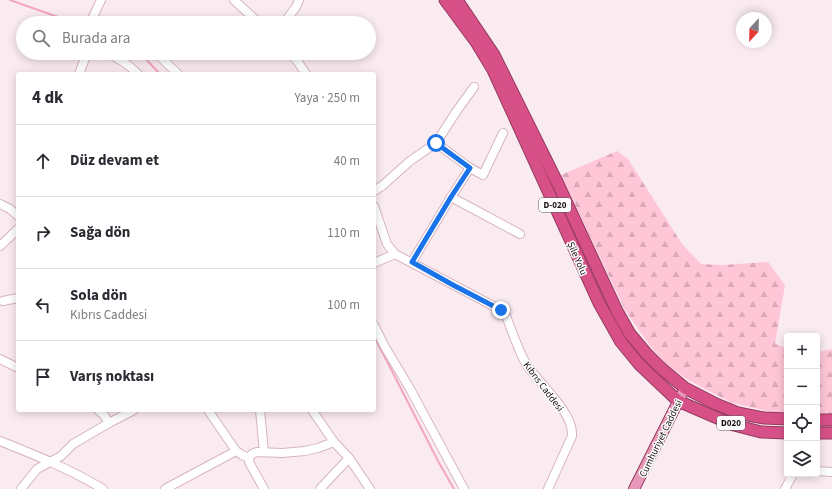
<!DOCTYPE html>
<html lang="tr">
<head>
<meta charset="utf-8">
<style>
  body { margin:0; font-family:"Source Sans 3",sans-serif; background:#f7f7f7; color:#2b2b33 }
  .controls { position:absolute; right:12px; bottom:12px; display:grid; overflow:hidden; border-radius:4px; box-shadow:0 2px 10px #0003 }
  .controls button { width:36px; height:36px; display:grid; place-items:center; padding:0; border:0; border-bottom:1px solid #e1e1e2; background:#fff; color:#2b2b33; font:20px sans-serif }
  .compass { position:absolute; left:736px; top:12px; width:36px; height:36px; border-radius:50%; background:#fff; box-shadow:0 2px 10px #0003; rotate:202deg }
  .stop { position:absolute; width:12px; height:12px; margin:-9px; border:3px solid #1a73e8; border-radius:50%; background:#fff }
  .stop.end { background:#1a73e8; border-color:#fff; box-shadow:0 1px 4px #0008 }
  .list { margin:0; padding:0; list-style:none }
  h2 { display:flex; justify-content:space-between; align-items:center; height:52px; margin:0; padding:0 16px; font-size:17px }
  h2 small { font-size:13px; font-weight:400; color:#7c7c81 }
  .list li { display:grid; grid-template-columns:26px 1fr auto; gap:12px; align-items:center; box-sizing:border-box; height:72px; padding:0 16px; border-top:1px solid #e1e1e2 }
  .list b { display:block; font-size:15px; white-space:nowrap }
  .list p { margin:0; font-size:13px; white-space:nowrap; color:#7c7c81 }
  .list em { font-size:13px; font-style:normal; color:#7c7c81 }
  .icon { flex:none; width:22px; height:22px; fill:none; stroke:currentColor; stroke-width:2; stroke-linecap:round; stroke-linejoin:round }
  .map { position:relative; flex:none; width:832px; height:489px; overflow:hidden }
  .search { position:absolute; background:#fff; box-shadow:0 2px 10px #0003; left:16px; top:16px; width:360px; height:44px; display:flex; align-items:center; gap:10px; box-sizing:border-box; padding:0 14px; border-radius:22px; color:#7c7c81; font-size:15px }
  .panel { position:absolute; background:#fff; box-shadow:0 2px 10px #0003; left:16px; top:72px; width:360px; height:340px; border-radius:4px }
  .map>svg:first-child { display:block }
  .forest { fill:url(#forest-firs) }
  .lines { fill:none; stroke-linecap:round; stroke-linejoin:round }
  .stream { stroke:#f3a6bf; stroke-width:2 }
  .minor-casing { stroke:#d7b4bf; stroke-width:10 }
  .major-casing { stroke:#953a5f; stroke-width:12 }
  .highway-casing { stroke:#953a5f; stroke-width:13 }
  .minor { stroke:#fff; stroke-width:8 }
  .major { stroke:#e797b8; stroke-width:10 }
  .highway { stroke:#d75188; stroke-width:11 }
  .route { stroke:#1a73e8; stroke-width:5 }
  .labels { text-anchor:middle; stroke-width:3; stroke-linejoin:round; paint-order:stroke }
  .shield { fill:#fdfdfd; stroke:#5e5658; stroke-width:1 }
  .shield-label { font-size:9px; font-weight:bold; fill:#1a0f12 }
  .street-label { font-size:10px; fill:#1a0f12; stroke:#fdfdfd }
</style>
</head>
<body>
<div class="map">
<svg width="832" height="489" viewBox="0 0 832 489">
  <defs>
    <pattern id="forest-firs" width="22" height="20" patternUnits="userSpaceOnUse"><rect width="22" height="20" fill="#ffc6d7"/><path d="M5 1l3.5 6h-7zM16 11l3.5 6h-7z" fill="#daa9b8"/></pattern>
  </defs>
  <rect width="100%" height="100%" fill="#faebf0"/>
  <g class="forest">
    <path d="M617 151 628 159 682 244 701 264 722 265 768 262 785 285 775 344 787 348V414H780L732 403 690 381 668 366 650 346 625 310 561 175Z"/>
    <path d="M832 349V414H817V352Z"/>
  </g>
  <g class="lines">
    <g class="stream">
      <path d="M10 0 75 23"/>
      <path d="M140 53 160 74"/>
      <path d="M374 336 438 461 454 489"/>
    </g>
    <defs>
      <g id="minor">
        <path d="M234 0 259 23"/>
        <path d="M96 23 91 21 101 0"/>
        <path d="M284 23 296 7 299 0"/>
        <path d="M107 53C119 58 129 65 138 74"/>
        <path d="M156 53 178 74"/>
        <path d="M290 53 298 62 306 74"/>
        <path d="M79 74 87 53"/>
        <path d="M436 143 470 168 483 175 503 133"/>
        <path d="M374 191 382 186 410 161 436 143 456 112 474 87"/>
        <path d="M451 197 520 234"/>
        <path d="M0 204 10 209 18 216"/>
        <path d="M374 206 387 244 395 254 501 310 506 316C512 331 517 347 525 362 537 383 574 411 572 436L548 489"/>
        <path d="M0 246 18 229"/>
        <path d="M412 262 451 197 470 168"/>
        <path d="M374 263 395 254"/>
        <path d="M3 301 18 298"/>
        <path d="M374 325 385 347 409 387 464 489"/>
        <path d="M0 359 18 368"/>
        <path d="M98 410 104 415 109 423"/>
        <path d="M208 410 236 451 242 455 249 458V462L264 489"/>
        <path d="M260 410 264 452"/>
        <path d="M312 410 334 442 349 458 370 489"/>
        <path d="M0 441C35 455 70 469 103 489"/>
        <path d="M249 458 252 454 257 452 282 453 305 451 318 448 334 442"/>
        <path d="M817 471 832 472"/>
        <path d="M21 489 37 469 61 456 73 444 109 423 134 410"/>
        <path d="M165 489 236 451"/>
        <path d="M320 489 349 458"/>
        <path d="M785 489 793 474"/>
      </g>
      <path id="major" d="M634 489 685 388"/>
      <g id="highway">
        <path d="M445 0 476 42 493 70 599 303 621 342 639 364 678 401 708 414 734 425 761 432 787 433"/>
        <path d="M457 0 494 55 558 184 617 311 630 334 646 353 662 369 685 388 716 404 738 413 764 418 787 419"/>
        <path d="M817 420H832"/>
        <path d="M817 433H832"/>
      </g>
    </defs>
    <use href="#minor" class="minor-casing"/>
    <use href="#major" class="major-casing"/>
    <use href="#highway" class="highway-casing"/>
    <use href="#minor" class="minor"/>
    <use href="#major" class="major"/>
    <use href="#highway" class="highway"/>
  </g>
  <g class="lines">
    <path class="route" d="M436 143 470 168 451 197 412 262 453 285 501 310"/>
  </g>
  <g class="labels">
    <g class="shield">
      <rect x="539" y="198" width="32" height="14" rx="3"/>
      <rect x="717" y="416" width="28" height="14" rx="3"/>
    </g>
    <g class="shield-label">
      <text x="555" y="208">D-020</text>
      <text x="731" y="426">D020</text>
    </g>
    <g class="street-label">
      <text transform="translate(578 258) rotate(66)" y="4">Şile Yolu</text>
      <text transform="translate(544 386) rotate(53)" y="4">Kıbrıs Caddesi</text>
      <text transform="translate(660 438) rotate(-64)" y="4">Cumhuriyet Caddesi</text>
    </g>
  </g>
</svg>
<div class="controls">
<button>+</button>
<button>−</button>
<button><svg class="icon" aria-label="locate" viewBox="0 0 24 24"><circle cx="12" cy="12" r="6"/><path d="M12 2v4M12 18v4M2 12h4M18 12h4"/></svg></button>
<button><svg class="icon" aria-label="layers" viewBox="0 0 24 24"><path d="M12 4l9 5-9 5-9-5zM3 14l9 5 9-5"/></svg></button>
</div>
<svg class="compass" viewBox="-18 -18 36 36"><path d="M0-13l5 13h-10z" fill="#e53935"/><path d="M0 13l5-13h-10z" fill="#7c7c81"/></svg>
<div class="stop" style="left:436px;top:143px"></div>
<div class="stop end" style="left:501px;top:310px"></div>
<div class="search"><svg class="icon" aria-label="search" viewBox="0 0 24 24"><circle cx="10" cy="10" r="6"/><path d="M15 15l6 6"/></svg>Burada ara</div>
<section class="panel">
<h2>4 dk<small>Yaya · 250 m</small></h2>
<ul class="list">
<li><svg class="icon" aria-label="ahead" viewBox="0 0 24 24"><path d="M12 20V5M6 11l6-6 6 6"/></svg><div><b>Düz devam et</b></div><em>40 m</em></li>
<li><svg class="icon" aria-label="right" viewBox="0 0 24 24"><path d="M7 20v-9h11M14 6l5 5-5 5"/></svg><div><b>Sağa dön</b></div><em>110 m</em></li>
<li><svg class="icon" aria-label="left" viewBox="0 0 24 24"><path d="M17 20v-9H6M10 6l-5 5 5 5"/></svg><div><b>Sola dön</b><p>Kıbrıs Caddesi</p></div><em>100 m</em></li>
<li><svg class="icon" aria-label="arrive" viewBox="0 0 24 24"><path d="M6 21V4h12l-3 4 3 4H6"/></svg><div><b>Varış noktası</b></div></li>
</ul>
</section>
</div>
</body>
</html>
